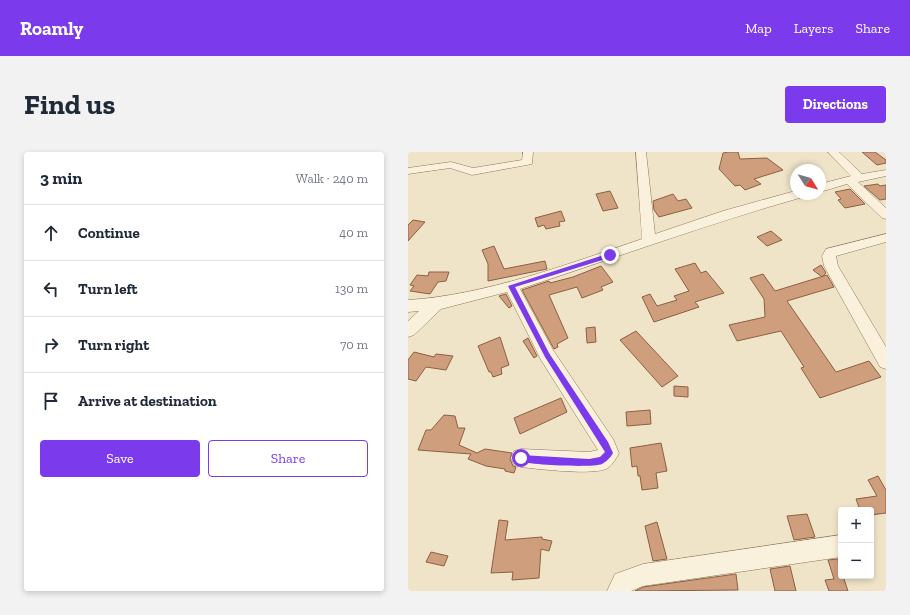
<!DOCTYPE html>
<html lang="en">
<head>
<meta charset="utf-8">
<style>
  body { margin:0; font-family:"Zilla Slab",serif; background:#f2f2f3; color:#1f2937 }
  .controls { position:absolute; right:12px; bottom:12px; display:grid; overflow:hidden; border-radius:4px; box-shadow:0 2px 6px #0003 }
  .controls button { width:36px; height:36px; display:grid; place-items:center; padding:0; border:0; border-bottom:1px solid #e0e1e3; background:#fff; color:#1f2937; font:20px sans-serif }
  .compass { position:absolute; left:382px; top:12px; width:36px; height:36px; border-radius:50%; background:#fff; box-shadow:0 2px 6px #0003; rotate:127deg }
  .stop { position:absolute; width:12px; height:12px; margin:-9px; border:3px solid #7c3aed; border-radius:50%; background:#fff }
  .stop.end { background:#7c3aed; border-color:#fff; box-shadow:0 1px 4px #0008 }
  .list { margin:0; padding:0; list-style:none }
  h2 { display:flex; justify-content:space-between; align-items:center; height:52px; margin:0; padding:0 16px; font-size:17px }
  h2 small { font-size:13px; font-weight:400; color:#747a83 }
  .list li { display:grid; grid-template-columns:26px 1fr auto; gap:12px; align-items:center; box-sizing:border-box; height:56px; padding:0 16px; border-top:1px solid #e0e1e3 }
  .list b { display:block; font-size:15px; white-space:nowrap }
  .list em { font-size:13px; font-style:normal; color:#747a83 }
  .actions { display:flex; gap:8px; padding:12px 16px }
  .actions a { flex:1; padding:9px 0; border:1px solid #7c3aed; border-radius:4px; text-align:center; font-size:14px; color:#7c3aed }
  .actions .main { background:#7c3aed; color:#fff }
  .icon { flex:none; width:22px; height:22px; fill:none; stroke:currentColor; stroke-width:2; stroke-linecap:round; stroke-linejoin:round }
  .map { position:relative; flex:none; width:478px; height:439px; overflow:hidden; border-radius:4px }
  header { display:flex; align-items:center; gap:24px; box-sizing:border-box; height:56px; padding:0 20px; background:#7c3aed; color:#fff }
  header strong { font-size:19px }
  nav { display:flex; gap:22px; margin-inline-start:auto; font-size:14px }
  .intro { display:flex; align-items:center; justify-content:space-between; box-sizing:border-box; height:96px; padding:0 24px }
  h1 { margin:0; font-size:28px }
  .button { padding:10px 18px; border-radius:4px; background:#7c3aed; color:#fff; font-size:14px; font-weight:700 }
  main { display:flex; gap:24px; padding:0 24px }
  aside { flex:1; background:#fff; border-radius:4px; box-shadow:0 2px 6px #0003 }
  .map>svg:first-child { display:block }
  .building { fill:#cf9f7d; stroke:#8d5f41 }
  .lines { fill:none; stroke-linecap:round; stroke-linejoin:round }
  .minor-casing { stroke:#8d765c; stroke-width:1 }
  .minor { fill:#faf1dc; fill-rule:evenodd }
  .route { fill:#7c3aed }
</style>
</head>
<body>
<header>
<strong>Roamly</strong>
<nav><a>Map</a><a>Layers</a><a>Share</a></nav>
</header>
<div class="intro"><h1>Find us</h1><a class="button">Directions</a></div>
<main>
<aside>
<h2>3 min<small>Walk · 240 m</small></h2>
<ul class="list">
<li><svg class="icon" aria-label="ahead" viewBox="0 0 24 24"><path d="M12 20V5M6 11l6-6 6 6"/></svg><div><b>Continue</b></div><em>40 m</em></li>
<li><svg class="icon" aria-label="left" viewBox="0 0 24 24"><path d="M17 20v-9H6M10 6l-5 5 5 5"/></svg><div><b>Turn left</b></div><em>130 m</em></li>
<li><svg class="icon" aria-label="right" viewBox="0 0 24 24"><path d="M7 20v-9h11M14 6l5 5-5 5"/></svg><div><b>Turn right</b></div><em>70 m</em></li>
<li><svg class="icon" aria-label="arrive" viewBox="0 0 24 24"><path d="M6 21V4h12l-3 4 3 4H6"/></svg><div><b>Arrive at destination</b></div></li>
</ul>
<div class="actions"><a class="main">Save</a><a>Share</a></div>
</aside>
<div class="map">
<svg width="478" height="439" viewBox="0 0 478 439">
  <rect width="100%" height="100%" fill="#f0e4c8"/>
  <g class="building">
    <path d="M320 0H330L332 7 359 6 375 18 346 27 353 32 337 38 332 33 327 34 311 17 315 1Z"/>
    <path d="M454 0H467L478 8V11L469 13Z"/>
    <path d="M470 32 472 34 478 33V47L472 48 456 34Z"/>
    <path d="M442 37 457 52 437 56 430 48 433 47 427 40Z"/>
    <path d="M202 39 210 56 195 59 188 42Z"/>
    <path d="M265 42 270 49 278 47 284 56 251 65 246 58 245 49Z"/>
    <path d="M153 59 157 69 151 70 152 74 138 77 136 73 130 75 127 66Z"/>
    <path d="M5 68 17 70 0 89V73Z"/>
    <path d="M363 79 374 88 359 94 349 85Z"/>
    <path d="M86 94 96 117 137 109 139 117 80 129V112L74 98Z"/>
    <path d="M287 111 293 121 298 119 316 141 287 150 291 155 246 170 234 145 242 142 249 154 269 148 266 144 281 139 267 117Z"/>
    <path d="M413 113 418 121 414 125 405 118Z"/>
    <path d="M193 114 205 130 193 135 195 138 174 146 169 135 141 143 160 186 149 192 150 195 146 197 114 138 141 129 142 131 165 125Z"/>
    <path d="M21 120H41L38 129 30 130 22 142 2 139 6 134 2 133 9 123 20 124Z"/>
    <path d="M355 122 367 139 419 123 426 135 379 149 428 220 461 209 473 225 412 246 393 216 396 215 373 179 329 189 321 173 357 165 356 147 342 126Z"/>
    <path d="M98 142 104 154 101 156 91 144Z"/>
    <path d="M187 175 188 190 179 191 178 176Z"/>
    <path d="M228 179 270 224 254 235 212 188Z"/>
    <path d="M92 185 101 213 93 216 94 222 85 225 83 220H81L70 194Z"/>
    <path d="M120 186 129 204 126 206 115 189Z"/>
    <path d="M6 200 26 205 28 202 45 204 38 218 18 215 8 229 0 227V208Z"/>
    <path d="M266 234 280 235V245L266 244Z"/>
    <path d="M153 246 159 260 112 282 106 266Z"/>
    <path d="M242 258 243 272 219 274 218 260Z"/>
    <path d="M36 263 47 264 50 276H57L51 293 69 301 77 297 104 301 102 307 105 314 108 315 106 321 97 319V317L78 314 60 307 63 302 10 298 18 278H23Z"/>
    <path d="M253 291 259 319 248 321 250 336 234 338 232 324H230L229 314 224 315 222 296Z"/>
    <path d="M470 324 478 338V361L463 363V358H452L448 347 469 344 460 328Z"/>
    <path d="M399 362 407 385 386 388 379 364Z"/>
    <path d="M91 368 100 369 97 388 134 385V387L144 389 141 399 133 397 131 426 104 428 105 420 83 421Z"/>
    <path d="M249 370 259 407 245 409 237 374Z"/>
    <path d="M23 400 40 404 36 414 18 410Z"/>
    <path d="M430 407 433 424H435L440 439H421L417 428 426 427 420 408Z"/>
    <path d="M382 414 388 439H367L362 417Z"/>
    <path d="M328 422 330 438 227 439 235 435Z"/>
  </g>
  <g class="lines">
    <defs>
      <g id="minor">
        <path d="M115 0H125L124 12 64 23 42 16 0 22V16L43 10 65 16 114 8Z"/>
        <path d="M228 0H238L247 82 315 59 387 39 388 42H397L395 45C299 72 207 106 112 137L145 198 205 287 211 301C208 307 205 312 200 316 187 324 130 317 113 315L106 313 103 306 106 299 113 297 181 300 190 298 133 208 99 140 33 157 6 183 0 185V169L11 159 0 160V148C78 143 160 112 234 87Z"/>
        <path d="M420 0H431L454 22 478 18V24L450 30 478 56V67L474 66 439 32 412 40V32L443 24Z"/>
        <path d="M478 82V90L428 104 430 114 478 195V217L472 215 416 114 414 104 418 97Z"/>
        <path d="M433 383V405L235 434 223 439H199L207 422 235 412Z"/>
      </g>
    </defs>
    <use href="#minor" class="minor-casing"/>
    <use href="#minor" class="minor"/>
  </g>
  <path class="route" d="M202 101 204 105 107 135 141 201 200 290 205 301C203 305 198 310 194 312 185 316 120 313 111 309L110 306 113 303 181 307 192 305 197 300 137 205 100 134Z"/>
</svg>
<div class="controls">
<button>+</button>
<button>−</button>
</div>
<svg class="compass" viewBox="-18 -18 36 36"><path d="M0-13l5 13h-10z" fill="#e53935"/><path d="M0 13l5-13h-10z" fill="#747a83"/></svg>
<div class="stop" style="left:113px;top:306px"></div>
<div class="stop end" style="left:202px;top:103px"></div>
</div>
</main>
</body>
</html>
